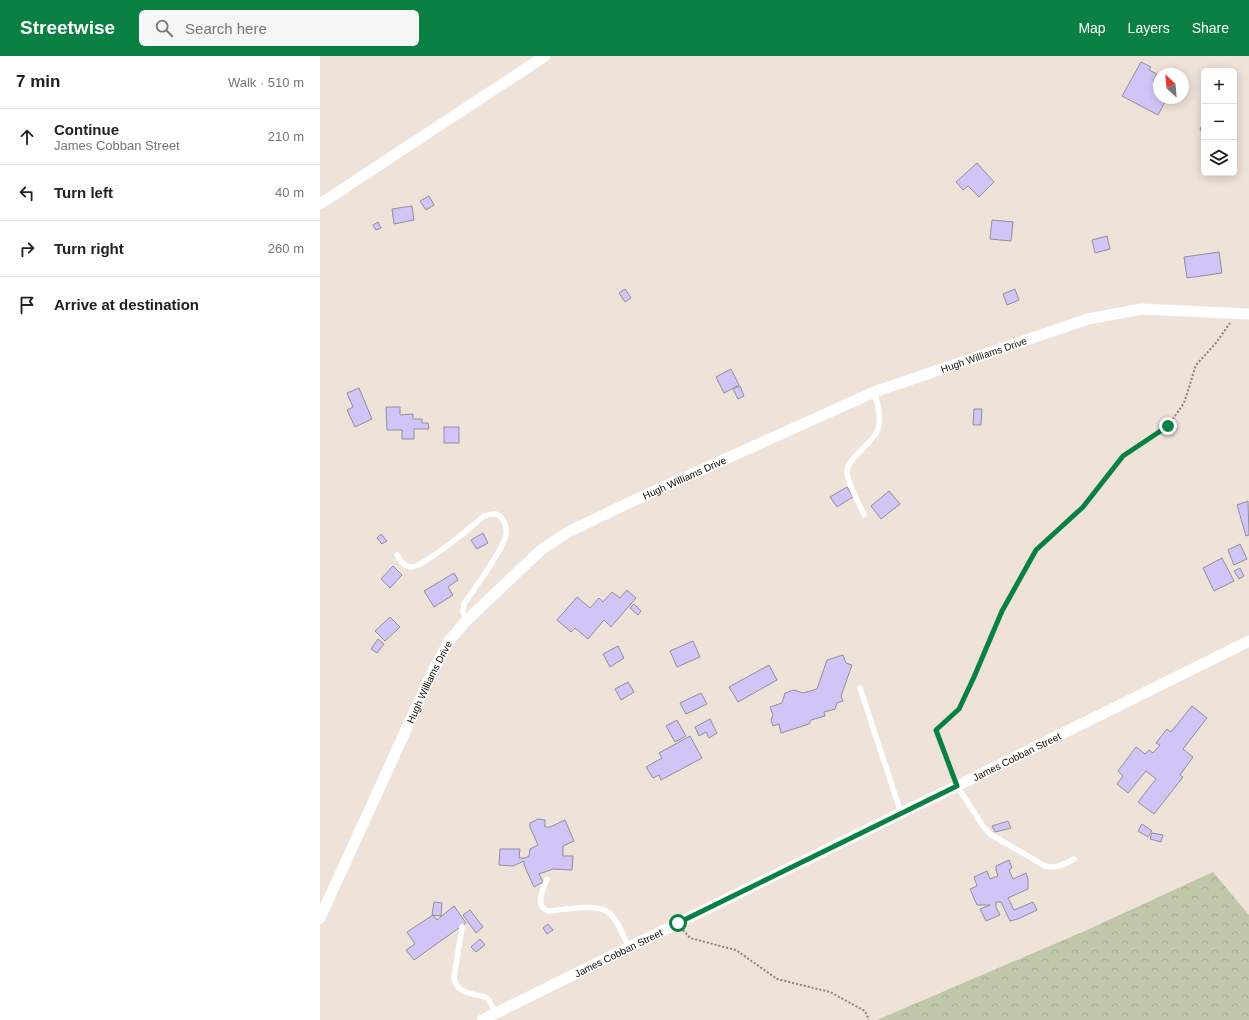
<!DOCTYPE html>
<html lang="en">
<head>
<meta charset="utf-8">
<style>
  body { margin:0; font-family:Arial,sans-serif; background:#f6f6f6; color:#202124 }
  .controls { position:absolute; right:12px; top:12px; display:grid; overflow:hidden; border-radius:6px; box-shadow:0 2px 10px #0003 }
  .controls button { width:36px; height:36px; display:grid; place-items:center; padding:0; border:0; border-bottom:1px solid #e0e0e0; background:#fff; color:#202124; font:20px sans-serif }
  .compass { position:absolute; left:833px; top:12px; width:36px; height:36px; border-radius:50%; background:#fff; box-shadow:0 2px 10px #0003; rotate:334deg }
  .stop { position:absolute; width:12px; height:12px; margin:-9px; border:3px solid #0b8043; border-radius:50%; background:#fff }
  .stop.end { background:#0b8043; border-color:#fff; box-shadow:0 1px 4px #0008 }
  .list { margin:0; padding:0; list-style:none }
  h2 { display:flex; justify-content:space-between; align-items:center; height:52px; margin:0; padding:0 16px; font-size:17px }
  h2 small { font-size:13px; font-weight:400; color:#757577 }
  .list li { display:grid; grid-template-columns:26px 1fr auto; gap:12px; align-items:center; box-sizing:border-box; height:56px; padding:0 16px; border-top:1px solid #e0e0e0 }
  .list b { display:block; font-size:15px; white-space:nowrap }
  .list p { margin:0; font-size:13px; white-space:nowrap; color:#757577 }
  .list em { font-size:13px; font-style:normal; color:#757577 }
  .icon { flex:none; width:22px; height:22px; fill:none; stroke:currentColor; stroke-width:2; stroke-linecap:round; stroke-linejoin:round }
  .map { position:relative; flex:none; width:929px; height:964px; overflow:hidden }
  header { display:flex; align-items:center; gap:24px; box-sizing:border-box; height:56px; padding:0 20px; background:#0b8043; color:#fff }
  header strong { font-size:19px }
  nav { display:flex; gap:22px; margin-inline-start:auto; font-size:14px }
  .search { width:280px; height:36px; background:#f6f6f6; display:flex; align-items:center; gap:10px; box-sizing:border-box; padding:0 14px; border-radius:6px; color:#757577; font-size:15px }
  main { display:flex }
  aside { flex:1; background:#fff }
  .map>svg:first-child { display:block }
  .forest { fill:url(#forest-crowns) }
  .building { fill:#d0c5f6; stroke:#918f9c }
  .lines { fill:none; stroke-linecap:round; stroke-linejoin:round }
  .path { stroke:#8b827b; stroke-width:2; stroke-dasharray:2 2; stroke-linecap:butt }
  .service { stroke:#fff; stroke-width:5.5 }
  .minor { stroke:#fff; stroke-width:11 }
  .route { stroke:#0b8043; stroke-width:5 }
  .labels { text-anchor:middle; stroke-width:3.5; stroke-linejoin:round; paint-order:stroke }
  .street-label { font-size:10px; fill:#120e0a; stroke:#fff }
</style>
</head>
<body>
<header>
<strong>Streetwise</strong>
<div class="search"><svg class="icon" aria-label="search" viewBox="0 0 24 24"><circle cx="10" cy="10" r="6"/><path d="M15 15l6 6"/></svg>Search here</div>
<nav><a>Map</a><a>Layers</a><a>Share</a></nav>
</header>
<main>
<aside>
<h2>7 min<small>Walk · 510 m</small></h2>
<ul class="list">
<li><svg class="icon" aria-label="ahead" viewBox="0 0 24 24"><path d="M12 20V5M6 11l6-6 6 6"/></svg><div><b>Continue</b><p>James Cobban Street</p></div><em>210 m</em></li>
<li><svg class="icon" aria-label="left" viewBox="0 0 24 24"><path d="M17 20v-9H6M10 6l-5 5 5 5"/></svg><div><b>Turn left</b></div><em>40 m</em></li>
<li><svg class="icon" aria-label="right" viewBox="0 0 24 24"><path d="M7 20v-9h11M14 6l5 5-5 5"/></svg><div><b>Turn right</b></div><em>260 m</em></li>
<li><svg class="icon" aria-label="arrive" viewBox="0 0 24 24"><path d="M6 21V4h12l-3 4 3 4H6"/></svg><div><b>Arrive at destination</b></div></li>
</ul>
</aside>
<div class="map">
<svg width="929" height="964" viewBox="0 0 929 964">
  <defs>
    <pattern id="forest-crowns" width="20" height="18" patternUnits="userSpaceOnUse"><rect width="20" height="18" fill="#c1c8a9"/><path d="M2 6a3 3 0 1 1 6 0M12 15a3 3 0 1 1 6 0" fill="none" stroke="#a5ab90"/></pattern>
  </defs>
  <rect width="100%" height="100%" fill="#efe2d8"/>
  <path class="forest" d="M893 816 929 859V964H557L767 874Z"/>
  <g class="building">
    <path d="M821 6 831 11 829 14 837 18 833 25 839 28V42H847L838 59 802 40Z"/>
    <path d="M884 70V80L883 81 880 72Z"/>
    <path d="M657 107 674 126 659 141 648 130 643 134 636 126Z"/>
    <path d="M109 140 114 149 106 154 100 145Z"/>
    <path d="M92 150 94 164 74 168 72 153Z"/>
    <path d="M672 164 693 166 691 185 670 183Z"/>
    <path d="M58 166 61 172 56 174 53 169Z"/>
    <path d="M787 180 790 193 775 197 772 184Z"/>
    <path d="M899 196 902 217 867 222 864 201Z"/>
    <path d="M305 233 311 242 305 246 299 237Z"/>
    <path d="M695 233 699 244 687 249 683 238Z"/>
    <path d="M411 313 419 329 404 337 396 321Z"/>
    <path d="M420 330 424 340 418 343 413 333Z"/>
    <path d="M39 332 52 363 35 371 27 354 33 351 27 337Z"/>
    <path d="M66 351H80V359L93 358V363H102V367H108L109 373H94V383H82V374H67Z"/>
    <path d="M654 353H662L661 369H653Z"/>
    <rect x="124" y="371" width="15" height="16"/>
    <path d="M527 431 533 441 517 451 510 441Z"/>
    <path d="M569 435 580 448 561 463 551 450Z"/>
    <path d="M928 445 929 479 926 480 917 449Z"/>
    <path d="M163 477 168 487 157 493 151 484Z"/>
    <path d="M61 478 67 485 62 488 57 482Z"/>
    <path d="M920 488 927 503 914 509 908 494Z"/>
    <path d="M902 502 914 525 894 535 883 512Z"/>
    <path d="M73 510 82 519 70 532 61 523Z"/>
    <path d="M920 512 924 520 919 523 914 515Z"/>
    <path d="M134 517 138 524 128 531 133 539 114 551 104 535Z"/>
    <path d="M307 534 316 542 291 571 284 564 268 583 255 572 251 576 237 564 257 541 270 552 279 542 283 546 292 536 300 542Z"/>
    <path d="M314 548 321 555 318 559 310 552Z"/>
    <path d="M70 561 80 571 65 585 55 575Z"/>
    <path d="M58 583 64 588 57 597 51 593Z"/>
    <path d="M373 585 380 601 357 611 350 595Z"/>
    <path d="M298 590 304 602 290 611 283 598Z"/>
    <path d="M523 599 526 607 532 609 521 640 523 645 517 647 515 653 504 656 505 660 491 664 489 668 461 677 459 668 453 670 451 664 453 659 450 651 462 647 465 637 474 634 483 637 497 633 507 604Z"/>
    <path d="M449 609 457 624 418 646 409 631Z"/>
    <path d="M308 626 314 636 301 644 295 633Z"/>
    <path d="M381 637 387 648 366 658 360 647Z"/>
    <path d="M872 650 887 662 863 693 873 701 860 719 863 721 834 758 818 746 836 723 826 715 808 737 797 728 803 720 798 715 816 691 825 698 829 694 833 697 840 689 836 687 847 673 851 676Z"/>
    <path d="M390 663 397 677 389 682 386 676 379 680 375 671Z"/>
    <path d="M357 664 366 680 355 686 346 670Z"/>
    <path d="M370 680 382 702 341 724 339 719 333 722 326 711 342 702 339 697Z"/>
    <path d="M218 763 225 764V771H230L245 764 254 785 243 790V800H253L252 814 233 813 219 818 223 826 214 831 204 809V805L193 810 179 809 180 793H200L199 802H205L209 800 210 793 218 789 210 771V767Z"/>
    <path d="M688 765 691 772 675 776 672 770Z"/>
    <path d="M822 768 832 775 828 781 818 775Z"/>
    <path d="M832 777 843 779 841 786 830 783Z"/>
    <path d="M689 804 692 812 689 814 693 823 706 817 708 823V833L688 842 694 854 713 846 717 854 698 863 690 865 681 846H676V851L680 859 666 865 660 853 670 849H657L650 833 657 830 654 821 667 815 670 823 678 820 676 814V810Z"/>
    <path d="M114 846 122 847 121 860 112 859Z"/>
    <path d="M134 850 146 867 94 904 86 894 95 888 87 876 113 859 117 864Z"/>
    <path d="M150 854 163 871 156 877 143 859Z"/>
    <path d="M228 868 233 874 227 878 223 872Z"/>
    <path d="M160 883 165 889 156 896 151 891Z"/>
  </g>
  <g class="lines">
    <g class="path">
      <path d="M633 720 616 674 639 653 655 621 682 555 716 494 763 451 803 400 848 370 864 347 876 309 896 287 910 267"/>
      <path d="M363 874 370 882 416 894 457 923 510 936 545 955 549 964"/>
    </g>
    <g class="service">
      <path d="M544 459C540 449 527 426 527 416 527 401 557 386 559 369 561 358 557 346 554 336"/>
      <path d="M77 499C81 505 83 510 90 511 104 512 151 471 164 460 170 458 176 456 181 461 185 466 187 473 186 479 180 499 156 530 144 548L143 556 146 565"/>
      <path d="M540 632 581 757"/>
      <path d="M637 730 663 770 670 778 725 810C736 813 744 808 754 803"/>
      <path d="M227 823C223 834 214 850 228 855 244 854 275 847 288 856 298 863 303 881 309 891"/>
      <path d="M142 871 134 922C137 938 152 937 165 941L168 943 176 957"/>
    </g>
    <g class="minor">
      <path d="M0 148 225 0"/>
      <path id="s1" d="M0 862 112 617 129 585 146 565 221 494 248 476 319 442 554 336 768 263 821 253 929 258"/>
      <path id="s2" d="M162 964 581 757 637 730 929 585"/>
    </g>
  </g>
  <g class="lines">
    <path class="route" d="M358 867 637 730 616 674 639 653 654 621 682 555 716 494 763 451 803 400 848 370"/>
  </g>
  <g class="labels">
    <g class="street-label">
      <text dy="4" stroke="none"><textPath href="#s1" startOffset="920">Hugh Williams Drive</textPath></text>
      <text dy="4" stroke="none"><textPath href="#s1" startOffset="596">Hugh Williams Drive</textPath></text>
      <text dy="4" stroke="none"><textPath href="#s1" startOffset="260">Hugh Williams Drive</textPath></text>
      <text dy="4" stroke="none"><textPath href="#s2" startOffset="596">James Cobban Street</textPath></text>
      <text dy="4" stroke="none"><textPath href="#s2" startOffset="152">James Cobban Street</textPath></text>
    </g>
  </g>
</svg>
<div class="controls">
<button>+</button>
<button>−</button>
<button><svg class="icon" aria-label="layers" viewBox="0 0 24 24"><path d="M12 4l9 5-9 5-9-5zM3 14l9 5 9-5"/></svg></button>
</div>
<svg class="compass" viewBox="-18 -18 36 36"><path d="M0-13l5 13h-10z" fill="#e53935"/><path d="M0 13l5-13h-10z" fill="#757577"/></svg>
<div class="stop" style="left:358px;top:867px"></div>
<div class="stop end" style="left:848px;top:370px"></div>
</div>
</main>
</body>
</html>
